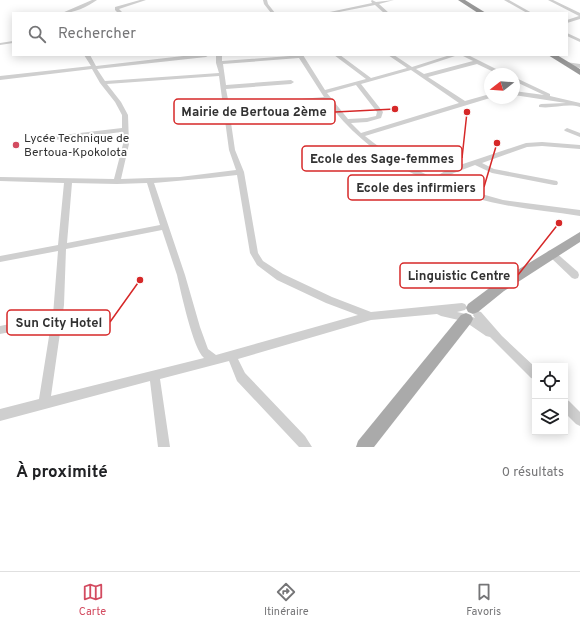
<!DOCTYPE html>
<html lang="fr">
<head>
<meta charset="utf-8">
<style>
  body { margin:0; font-family:Overpass,sans-serif; background:#f2f2f2; color:#202124 }
  .controls { position:absolute; right:12px; bottom:12px; display:grid; overflow:hidden; border-radius:0px; box-shadow:0 2px 10px #0003 }
  .controls button { width:36px; height:36px; display:grid; place-items:center; padding:0; border:0; border-bottom:1px solid #e0e0e0; background:#fff; color:#202124; font:20px sans-serif }
  .compass { position:absolute; left:484px; top:68px; width:36px; height:36px; border-radius:50%; background:#fff; box-shadow:0 2px 10px #0003; rotate:253deg }
  .list { margin:0; padding:0; list-style:none }
  h2 { display:flex; justify-content:space-between; align-items:center; height:52px; margin:0; padding:0 16px; font-size:17px }
  h2 small { font-size:13px; font-weight:400; color:#757577 }
  .icon { flex:none; width:22px; height:22px; fill:none; stroke:currentColor; stroke-width:2; stroke-linecap:round; stroke-linejoin:round }
  .map { position:relative; flex:none; width:580px; height:447px; overflow:hidden }
  .search { position:absolute; background:#fff; box-shadow:0 2px 10px #0003; left:12px; right:12px; top:12px; height:44px; display:flex; align-items:center; gap:10px; box-sizing:border-box; padding:0 14px; border-radius:0px; color:#757577; font-size:15px }
  .sheet { height:124px; background:#fff }
  nav { display:flex; justify-content:space-around; align-items:center; box-sizing:border-box; height:56px; border-top:1px solid #e0e0e0; background:#fff; font-size:11px; color:#757577 }
  nav a { display:grid; justify-items:center; gap:2px }
  nav .on { color:#d34b60 }
  .map>svg:first-child { display:block }
  .lines { fill:none; stroke-linecap:round; stroke-linejoin:round }
  .minor { fill:#cfcfcf; fill-rule:evenodd }
  .major { fill:#aaa; fill-rule:evenodd }
  .highway { fill:#999; fill-rule:evenodd }
  .poi-dot { fill:#d34b60; stroke:#fff; stroke-width:1.5 }
  .labels { text-anchor:middle; stroke-width:4; stroke-linejoin:round; paint-order:stroke }
  .poi-label { font-size:12px; fill:#323232; stroke:#fff; text-anchor:start }
  .leader { fill:none; stroke:#d62828; stroke-width:1.5 }
  .callout-dot { fill:#d62828; stroke:#fff; stroke-width:1.5 }
  .callout { fill:#fff; stroke:#d62828; stroke-width:1.5 }
  .callout-label { font-size:13px; text-anchor:middle; font-weight:bold; fill:#323232 }
</style>
</head>
<body>
<div class="map">
<svg width="580" height="447" viewBox="0 0 580 447">
  <rect width="100%" height="100%" fill="#fff"/>
  <g class="lines">
    <g class="minor">
      <path d="M92 0H97C87 7 74 13 62 13Z"/>
      <path d="M140 0H146L119 9 123 13H118L115 10V7Z"/>
      <path d="M263 0H267L268 4 275 13H271L264 4Z"/>
      <path d="M372 0 376 2 394 0 379 4 389 13H384L375 5 334 13H325L372 3 371 1Z"/>
      <path d="M504 0H509L532 13H527Z"/>
      <path d="M548 0H553L580 13V19L567 23V20L579 16Z"/>
      <path d="M567 33 580 39V42L567 36Z"/>
      <path d="M13 41V43L0 45V43Z"/>
      <path d="M84 55H90L96 66 192 55H209L206 57 97 69 105 81 219 73 216 63V55H222V61L303 55 325 90 366 79 334 55H340L371 78 407 68 388 55H394L412 67 450 55H458L416 69 424 74 473 61 461 55H468L504 73 505 74H498L477 64 428 77 465 101 490 94V98L365 136C386 153 409 167 434 178L448 169 526 143 542 142 580 145V149L542 146 527 147 482 163 494 169 557 181 558 183 557 185H554L492 173 475 165 454 173 441 180 478 193 503 200 580 210V216C555 212 530 210 505 205 434 191 369 159 326 100L229 109 235 150 244 172 258 253 263 261 283 274 332 297 371 312 462 303 465 304 467 307 465 310 457 312 466 314 468 317 470 316 475 318 473 315 475 312 478 311 481 312 502 336 535 367V379L531 378 490 337 486 336 467 323 465 320 463 321 441 316 437 314 371 320 238 359 245 373 305 436 312 447H299L237 381 229 361 160 379 170 447H158L150 381 0 421V409L39 399 51 324 0 334V326L53 315 58 251 0 262V256L58 245 64 183 0 181V177L114 179 123 144 122 132 37 142 34 140 37 138 122 128V115L115 102 100 83 92 69 0 80V76L91 66ZM299 58 324 97 229 105 226 89 291 84 294 82 291 80 226 85 223 64ZM411 70 459 103 361 133 351 123 367 122 381 118 383 112 361 84ZM219 76 229 150 236 170 180 177 121 179 129 144 128 115 121 102 107 84ZM356 85 377 112 376 116 367 118 348 119 327 93ZM237 175 250 253 257 265 277 280 326 303 358 315 216 355 208 349 200 327 185 275 154 183 210 178ZM72 183 117 184 147 183 160 225 67 243ZM162 230C167 245 172 260 177 275 181 292 193 349 204 358L51 396 64 305 66 249Z"/>
      <path d="M566 62 580 64V68L564 65V63Z"/>
      <path d="M514 77 550 94V96L580 103V107C567 103 553 109 539 107V105L541 104 566 103 514 95V91L544 95 514 81Z"/>
      <path d="M567 128 580 133V137L565 131 564 130Z"/>
      <path d="M551 250 554 251 578 272 579 275 578 278 575 279 572 278 548 255 547 253 548 251Z"/>
      <path d="M565 399 569 401 580 412V426L576 424 565 413Z"/>
    </g>
    <g class="major">
      <path d="M580 232V242L504 291 478 312 473 314 468 312 466 308 468 304 496 283Z"/>
      <path d="M466 313 471 315 473 319 471 323 374 447H356L358 441 461 315Z"/>
    </g>
    <g class="highway">
      <path d="M458 0H465L486 13H478Z"/>
      <path d="M548 55H557L580 69V75Z"/>
    </g>
  </g>
  <circle class="poi-dot" cx="16" cy="145" r="4"/>
  <g class="labels">
    <g class="poi-label">
      <text x="24" y="142">Lycée Technique de<tspan x="24" dy="14">Bertoua-Kpokolota</tspan></text>
    </g>
  </g>
  <path class="leader" d="M395 109L335 112M467 112L462 158M497 143L484 187M559 223L518 275M140 280L110 322"/>
  <g class="callout-dot">
    <circle cx="395" cy="109" r="4"/>
    <circle cx="467" cy="112" r="4"/>
    <circle cx="497" cy="143" r="4"/>
    <circle cx="559" cy="223" r="4"/>
    <circle cx="140" cy="280" r="4"/>
  </g>
  <g class="callout">
    <rect x="174" y="99" width="161" height="25" rx="4"/>
    <rect x="302" y="146" width="160" height="25" rx="4"/>
    <rect x="348" y="175" width="136" height="25" rx="4"/>
    <rect x="400" y="263" width="118" height="25" rx="4"/>
    <rect x="7" y="310" width="103" height="25" rx="4"/>
  </g>
  <g class="callout-label">
    <text x="254" y="116">Mairie de Bertoua 2ème</text>
    <text x="382" y="163">Ecole des Sage-femmes</text>
    <text x="416" y="192">Ecole des infirmiers</text>
    <text x="459" y="280">Linguistic Centre</text>
    <text x="59" y="327">Sun City Hotel</text>
  </g>
</svg>
<div class="controls">
<button><svg class="icon" aria-label="locate" viewBox="0 0 24 24"><circle cx="12" cy="12" r="6"/><path d="M12 2v4M12 18v4M2 12h4M18 12h4"/></svg></button>
<button><svg class="icon" aria-label="layers" viewBox="0 0 24 24"><path d="M12 4l9 5-9 5-9-5zM3 14l9 5 9-5"/></svg></button>
</div>
<svg class="compass" viewBox="-18 -18 36 36"><path d="M0-13l5 13h-10z" fill="#e53935"/><path d="M0 13l5-13h-10z" fill="#757577"/></svg>
<div class="search"><svg class="icon" aria-label="search" viewBox="0 0 24 24"><circle cx="10" cy="10" r="6"/><path d="M15 15l6 6"/></svg>Rechercher</div>
</div>
<section class="sheet">
<h2>À proximité<small>0 résultats</small></h2>
<ul class="list">
</ul>
</section>
<nav>
<a class="on"><svg class="icon" aria-label="map" viewBox="0 0 24 24"><path d="M3 6l6-2 6 2 6-2v14l-6 2-6-2-6 2zM9 4v14M15 6v14"/></svg>Carte</a>
<a><svg class="icon" aria-label="directions" viewBox="0 0 24 24"><path d="M12 3l9 9-9 9-9-9zM9 14v-3h6M13 9l2 2-2 2"/></svg>Itinéraire</a>
<a><svg class="icon" aria-label="saved" viewBox="0 0 24 24"><path d="M7 4h10v16l-5-4-5 4z"/></svg>Favoris</a>
</nav>
</body>
</html>
